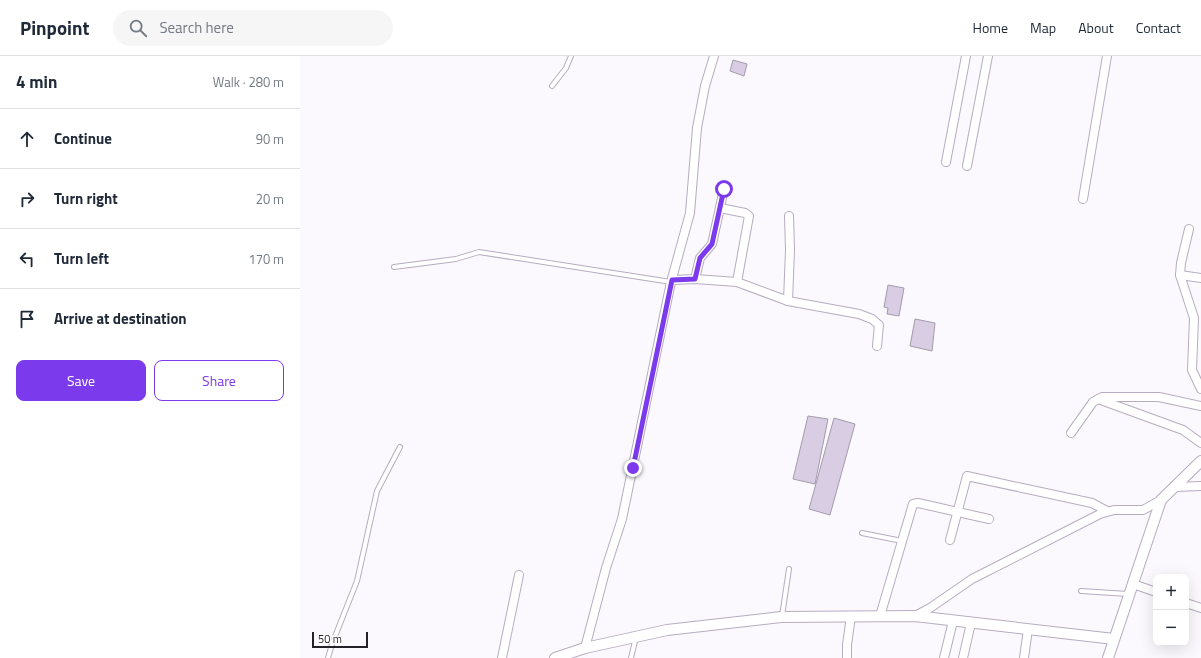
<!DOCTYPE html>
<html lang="en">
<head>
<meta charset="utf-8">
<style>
  body { margin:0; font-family:"Titillium Web",sans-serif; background:#f6f6f7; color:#1f2937 }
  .controls { position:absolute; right:12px; bottom:12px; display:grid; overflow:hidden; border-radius:8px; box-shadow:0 4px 16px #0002 }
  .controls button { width:36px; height:36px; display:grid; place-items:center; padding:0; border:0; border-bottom:1px solid #e0e1e3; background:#fff; color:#1f2937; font:20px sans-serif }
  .scale { position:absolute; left:12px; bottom:10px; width:56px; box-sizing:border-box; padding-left:4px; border:2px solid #252129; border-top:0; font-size:11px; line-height:14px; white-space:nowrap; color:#252129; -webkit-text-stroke:3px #fff; paint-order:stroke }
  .stop { position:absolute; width:12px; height:12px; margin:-9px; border:3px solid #7c3aed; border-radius:50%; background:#fff }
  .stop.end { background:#7c3aed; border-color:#fff; box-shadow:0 1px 4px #0008 }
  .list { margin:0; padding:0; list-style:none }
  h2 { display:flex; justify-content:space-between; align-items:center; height:52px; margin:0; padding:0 16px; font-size:17px }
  h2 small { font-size:13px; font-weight:400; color:#747a83 }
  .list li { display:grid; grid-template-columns:26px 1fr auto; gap:12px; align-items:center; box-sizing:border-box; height:60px; padding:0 16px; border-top:1px solid #e0e1e3 }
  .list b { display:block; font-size:15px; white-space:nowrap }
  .list em { font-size:13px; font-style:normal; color:#747a83 }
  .actions { display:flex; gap:8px; padding:12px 16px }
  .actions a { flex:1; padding:9px 0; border:1px solid #7c3aed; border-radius:8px; text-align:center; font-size:14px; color:#7c3aed }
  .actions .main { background:#7c3aed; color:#fff }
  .icon { flex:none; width:22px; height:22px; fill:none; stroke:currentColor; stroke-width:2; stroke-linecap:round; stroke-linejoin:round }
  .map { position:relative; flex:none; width:901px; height:602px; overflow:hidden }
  header { display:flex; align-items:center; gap:24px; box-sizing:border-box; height:56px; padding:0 20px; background:#fff; border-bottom:1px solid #e0e1e3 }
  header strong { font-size:19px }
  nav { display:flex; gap:22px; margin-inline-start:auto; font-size:14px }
  .search { width:280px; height:36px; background:#f6f6f7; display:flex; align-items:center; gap:10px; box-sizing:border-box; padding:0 14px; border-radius:22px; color:#747a83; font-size:15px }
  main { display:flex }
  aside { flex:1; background:#fff }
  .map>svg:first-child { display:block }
  .building { fill:#d8cde2; stroke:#a49aad }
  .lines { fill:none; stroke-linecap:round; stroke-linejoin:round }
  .service-casing { stroke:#b7acc0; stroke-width:6 }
  .minor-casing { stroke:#b7acc0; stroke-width:10 }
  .tertiary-casing { stroke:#b7acc0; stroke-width:12 }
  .service { stroke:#fff; stroke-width:4 }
  .minor { stroke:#fff; stroke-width:8 }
  .tertiary { stroke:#fff; stroke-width:10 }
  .route { stroke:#7c3aed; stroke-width:5 }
</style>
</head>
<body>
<header>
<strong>Pinpoint</strong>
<div class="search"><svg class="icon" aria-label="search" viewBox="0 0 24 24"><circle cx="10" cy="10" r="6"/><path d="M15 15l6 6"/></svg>Search here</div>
<nav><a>Home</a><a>Map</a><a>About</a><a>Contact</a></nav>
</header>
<main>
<aside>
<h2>4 min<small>Walk · 280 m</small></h2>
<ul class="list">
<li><svg class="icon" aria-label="ahead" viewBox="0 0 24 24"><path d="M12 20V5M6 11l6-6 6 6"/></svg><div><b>Continue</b></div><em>90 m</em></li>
<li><svg class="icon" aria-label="right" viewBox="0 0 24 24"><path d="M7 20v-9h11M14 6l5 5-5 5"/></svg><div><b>Turn right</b></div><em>20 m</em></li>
<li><svg class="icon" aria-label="left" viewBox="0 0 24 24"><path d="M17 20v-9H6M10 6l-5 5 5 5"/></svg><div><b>Turn left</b></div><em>170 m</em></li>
<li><svg class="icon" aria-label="arrive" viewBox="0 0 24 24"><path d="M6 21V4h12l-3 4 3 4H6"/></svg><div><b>Arrive at destination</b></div></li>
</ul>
<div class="actions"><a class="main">Save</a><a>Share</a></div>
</aside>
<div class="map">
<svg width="901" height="602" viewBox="0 0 901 602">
  <rect width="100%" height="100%" fill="#fbf9fd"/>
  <g class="building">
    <path d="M433 4 447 8 444 20 430 15Z"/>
    <path d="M588 229 604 232 599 260 587 258 588 252 584 251Z"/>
    <path d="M615 263 635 267 632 295 610 290Z"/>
    <path d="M508 360 528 363 515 428 493 423Z"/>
    <path d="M534 362 555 368 530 459 509 453Z"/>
  </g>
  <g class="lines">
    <defs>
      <g id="service">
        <path d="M252 30 266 12 271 0"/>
        <path d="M94 211 156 203 179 196 371 226"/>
        <path d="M562 477 602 485"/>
        <path d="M781 535 828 538"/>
        <path d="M482 560 489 513"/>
        <path d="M28 602 32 588 57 525 77 435 100 391"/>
        <path d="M331 602 336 581"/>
      </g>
      <g id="minor">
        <path d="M646 106 666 0"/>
        <path d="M667 110 688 0"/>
        <path d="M783 143 807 0"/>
        <path d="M420 152 445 157 449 160 437 226"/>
        <path d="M889 173 881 207 880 219 894 262 892 314 901 333"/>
        <path d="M880 219 901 222"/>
        <path d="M395 223 400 202 412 188 424 133"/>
        <path d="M372 224 395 223 437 226 488 245 559 258 572 263 579 269 577 290"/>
        <path d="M488 245 490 194 489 160"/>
        <path d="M798 343 883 374 901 387"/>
        <path d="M771 377 793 346 802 341H859L901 350"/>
        <path d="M875 431 901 430"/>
        <path d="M650 484 667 420 792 447 807 455"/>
        <path d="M833 528 856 536"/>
        <path d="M886 547 901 552"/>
        <path d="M580 560 613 448 618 447 689 463"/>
        <path d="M615 560 630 552 672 523 800 458 814 454H843L861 444"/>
        <path d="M285 592 306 512 322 463 371 226 390 157 397 72 405 30 414 0"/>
        <path d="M202 602 219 519"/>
        <path d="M547 602V589L551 560"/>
        <path d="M644 602 653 565"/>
        <path d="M663 602 671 567"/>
        <path d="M724 602 728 573"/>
      </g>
      <g id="tertiary">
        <path d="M255 602 285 592 367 574 481 561 615 560 814 583"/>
        <path d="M808 602 861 444 901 405"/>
      </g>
    </defs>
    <use href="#service" class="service-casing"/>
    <use href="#minor" class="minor-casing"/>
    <use href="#tertiary" class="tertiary-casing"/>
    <use href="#service" class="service"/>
    <use href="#minor" class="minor"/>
    <use href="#tertiary" class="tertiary"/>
  </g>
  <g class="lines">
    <path class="route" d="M333 412 372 224 395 223 400 202 412 188 424 133"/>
  </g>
</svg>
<div class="controls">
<button>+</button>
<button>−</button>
</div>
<div class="scale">50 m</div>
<div class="stop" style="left:424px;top:133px"></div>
<div class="stop end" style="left:333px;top:412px"></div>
</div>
</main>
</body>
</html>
